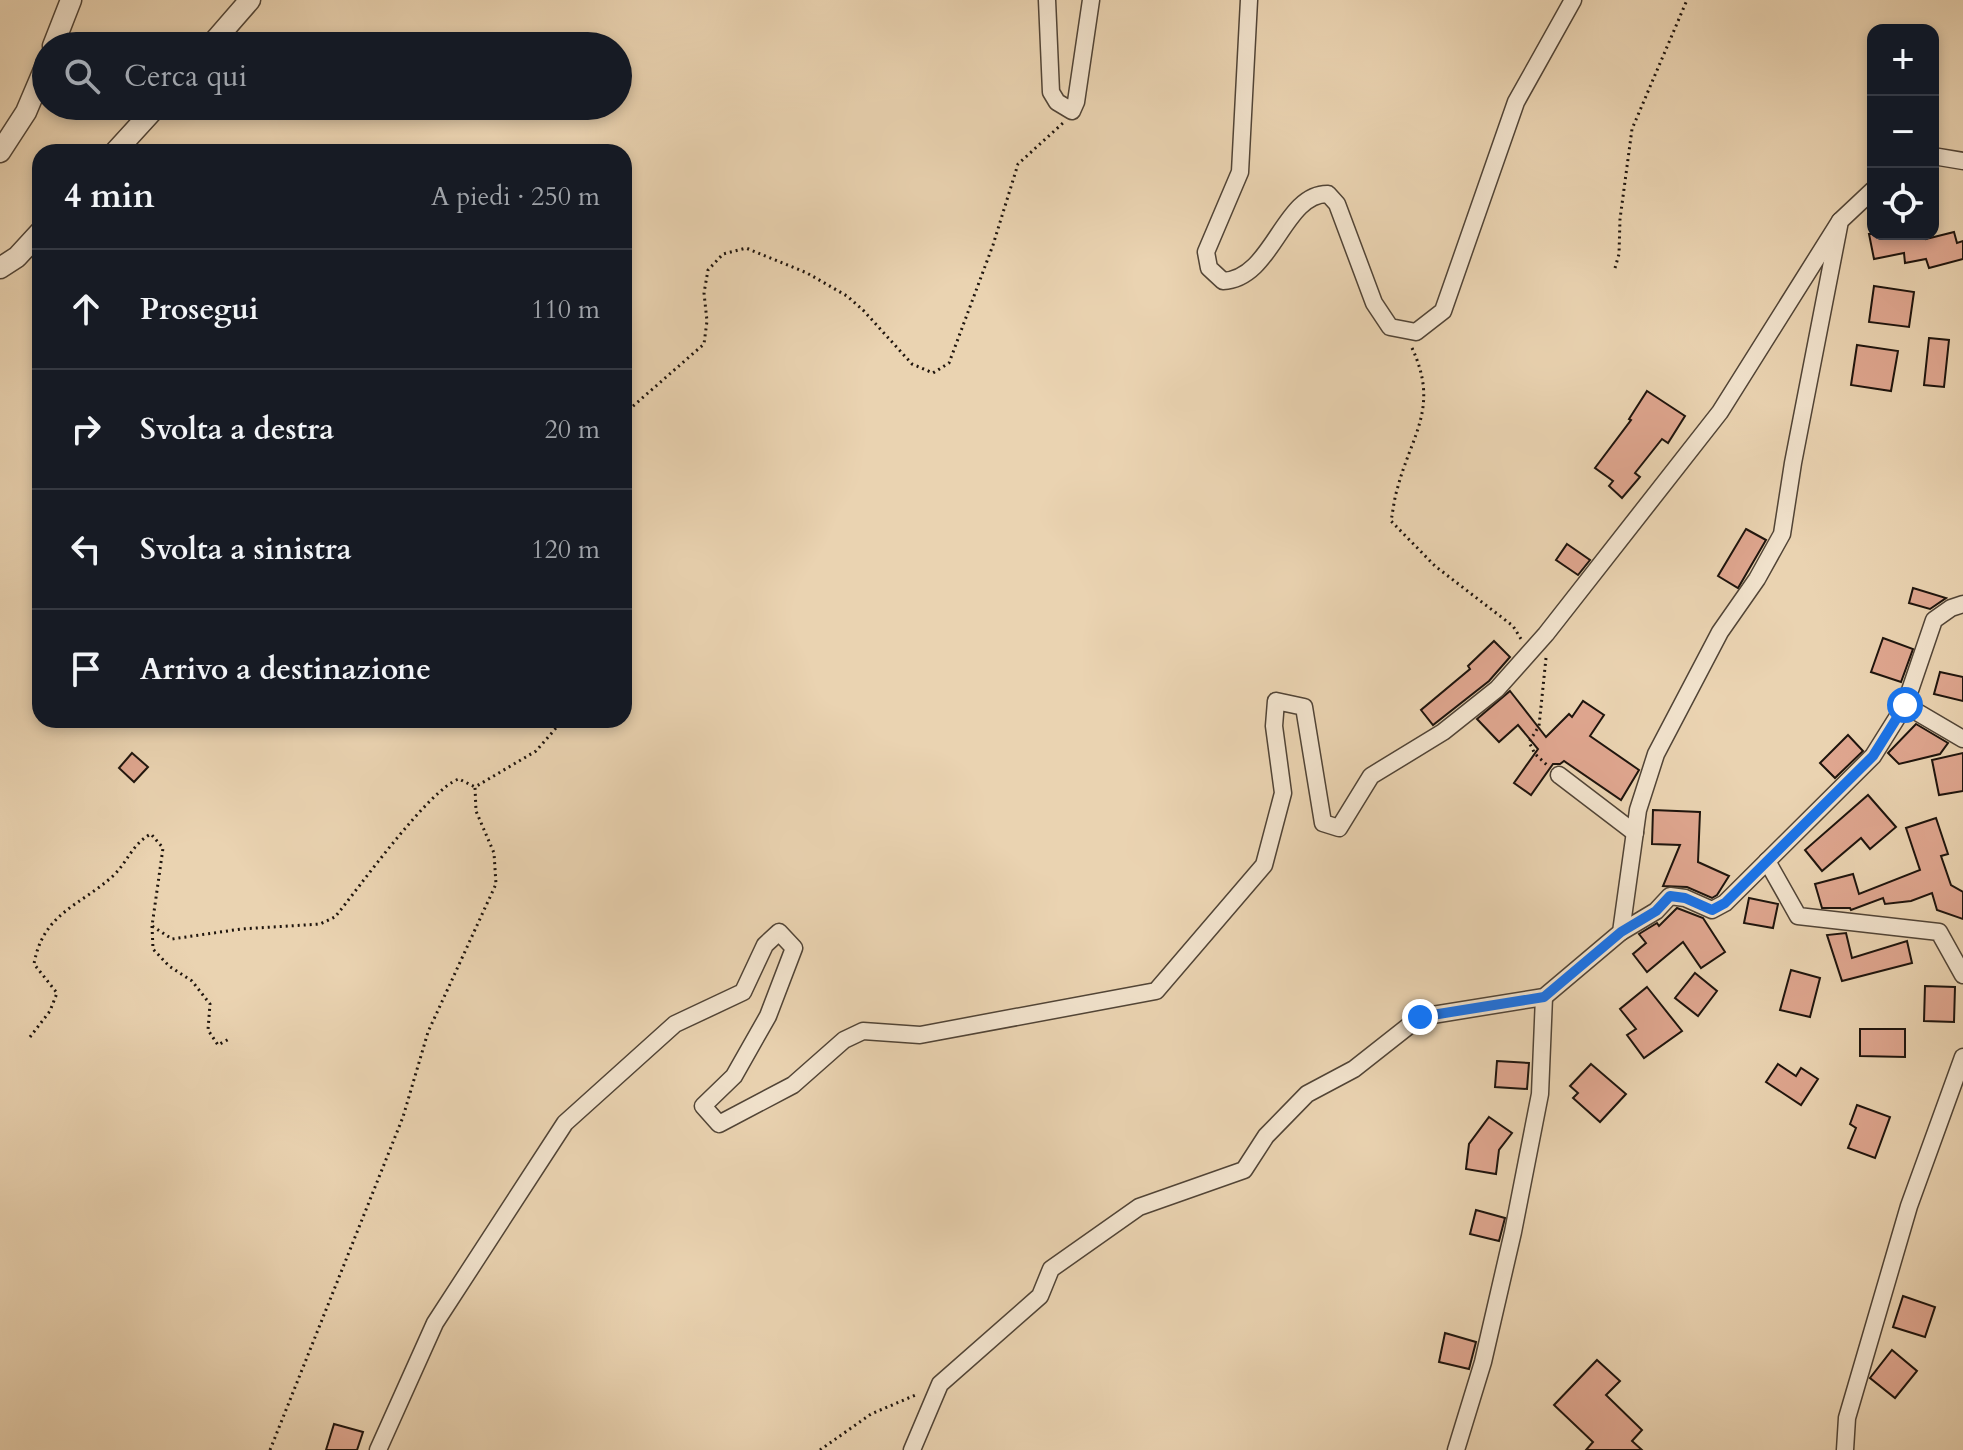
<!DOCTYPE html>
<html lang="it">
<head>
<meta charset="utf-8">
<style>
  body { margin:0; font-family:Cardo,serif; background:#20242c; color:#f1f3f6 }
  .controls { position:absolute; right:24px; top:24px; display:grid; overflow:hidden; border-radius:16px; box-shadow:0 4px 12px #0003 }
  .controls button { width:72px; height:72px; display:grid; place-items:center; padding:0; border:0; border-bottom:2px solid #363941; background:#171b24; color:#f1f3f6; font:40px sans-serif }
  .stop { position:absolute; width:24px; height:24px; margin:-18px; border:6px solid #1a73e8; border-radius:50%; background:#fff }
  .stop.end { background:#1a73e8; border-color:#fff; box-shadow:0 2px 8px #0008 }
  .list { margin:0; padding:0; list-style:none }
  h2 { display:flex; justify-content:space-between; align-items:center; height:104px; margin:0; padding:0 32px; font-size:34px }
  h2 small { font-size:26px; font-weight:400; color:#9ea1a6 }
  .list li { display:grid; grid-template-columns:52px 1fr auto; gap:24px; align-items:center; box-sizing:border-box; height:120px; padding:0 32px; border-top:2px solid #363941 }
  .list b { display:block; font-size:30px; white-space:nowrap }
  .list em { font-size:26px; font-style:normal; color:#9ea1a6 }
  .icon { flex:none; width:44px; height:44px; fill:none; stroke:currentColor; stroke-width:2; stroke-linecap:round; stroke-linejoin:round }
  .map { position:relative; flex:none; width:1963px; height:1450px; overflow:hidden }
  .search { position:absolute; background:#171b24; box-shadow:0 4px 12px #0003; left:32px; top:32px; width:600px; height:88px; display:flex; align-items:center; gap:20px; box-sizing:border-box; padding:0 28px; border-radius:44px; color:#9ea1a6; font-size:30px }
  .panel { position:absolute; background:#171b24; box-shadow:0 4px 12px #0003; left:32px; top:144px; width:600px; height:584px; border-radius:24px }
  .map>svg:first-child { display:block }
  .building { fill:#dfa68f; stroke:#1e140d; stroke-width:2 }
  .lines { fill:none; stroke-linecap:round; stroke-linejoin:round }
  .minor-casing { stroke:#514436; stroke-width:19 }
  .tertiary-casing { stroke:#514436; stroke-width:23 }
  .path { stroke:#1e140d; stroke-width:3; stroke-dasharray:2 4; stroke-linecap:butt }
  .minor { stroke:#f1e2cc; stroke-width:16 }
  .tertiary { stroke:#f1e2cc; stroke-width:20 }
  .route { stroke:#1a73e8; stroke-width:10 }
</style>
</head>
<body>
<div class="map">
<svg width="1963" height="1450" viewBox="0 0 1963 1450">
  <rect width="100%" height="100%" fill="#ead3b1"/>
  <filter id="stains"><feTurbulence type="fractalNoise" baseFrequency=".0025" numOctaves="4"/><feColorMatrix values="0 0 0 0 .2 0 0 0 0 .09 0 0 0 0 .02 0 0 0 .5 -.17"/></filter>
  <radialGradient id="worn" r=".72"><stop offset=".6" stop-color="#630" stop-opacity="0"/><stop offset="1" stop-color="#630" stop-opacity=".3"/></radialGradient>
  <g class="building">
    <path d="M1954 232 1957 243 1963 241V259L1929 268 1926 259 1905 263 1904 253 1874 259 1869 234H1925L1926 239Z"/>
    <path d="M1874 286 1914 292 1909 327 1869 322Z"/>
    <path d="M1929 338 1949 340 1944 387 1924 385Z"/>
    <path d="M1857 345 1898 351 1891 391 1851 385Z"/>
    <path d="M1647 391 1685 416 1668 443 1662 439 1635 473 1640 477 1622 498 1609 486 1613 481 1595 468 1631 420 1629 419Z"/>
    <path d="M1746 529 1766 540 1738 588 1718 576Z"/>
    <path d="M1567 544 1590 560 1578 575 1556 560Z"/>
    <path d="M1913 588 1946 598 1930 609 1909 603Z"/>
    <path d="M1883 638 1913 649 1901 682 1871 672Z"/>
    <path d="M1494 641 1510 657 1489 681 1433 725 1421 710 1470 669 1468 666Z"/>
    <path d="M1940 672 1963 677V701L1934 694Z"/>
    <path d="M1510 691 1546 737 1569 714 1572 717 1583 701 1604 715 1590 736 1639 770 1621 800 1564 761 1560 764H1553L1531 795 1514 783 1538 749 1518 725 1499 742 1477 719Z"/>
    <path d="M1916 724 1948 743 1940 754 1899 764 1888 753Z"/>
    <path d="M1848 735 1863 751 1835 778 1820 763Z"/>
    <path d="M132 753 148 767 134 782 119 768Z"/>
    <path d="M1963 753V791L1939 795 1932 760Z"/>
    <path d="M1868 795 1896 827 1870 849 1861 838 1822 871 1805 850Z"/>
    <path d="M1653 810 1700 812 1698 862 1729 876 1717 895 1712 898 1687 887 1663 886 1680 845 1652 844Z"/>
    <path d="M1936 818 1948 854 1941 856 1951 885 1963 892V919L1937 910 1932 893 1911 901 1885 904 1883 898 1851 910 1850 908H1822L1815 884 1853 874 1859 894 1920 870 1906 828Z"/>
    <path d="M1749 898 1778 904 1773 928 1744 923Z"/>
    <path d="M1677 908 1703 918 1725 952 1701 968 1683 942 1647 972 1633 954 1646 943 1639 934 1657 923 1659 926Z"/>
    <path d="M1846 933 1852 958 1907 941 1912 963 1842 981 1827 935Z"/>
    <path d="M1791 970 1820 978 1810 1017 1780 1010Z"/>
    <path d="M1695 973 1717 991 1698 1016 1675 998Z"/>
    <path d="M1925 986 1955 987 1954 1022 1924 1021Z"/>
    <path d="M1647 987 1682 1031 1644 1058 1627 1035 1636 1029 1620 1009Z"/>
    <path d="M1860 1029H1905V1057L1860 1056Z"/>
    <path d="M1497 1061 1529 1063 1527 1089 1495 1087Z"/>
    <path d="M1591 1064 1626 1094 1600 1122 1573 1098 1578 1093 1570 1086Z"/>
    <path d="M1778 1064 1796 1076 1801 1068 1818 1079 1801 1105 1766 1082Z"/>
    <path d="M1857 1105 1890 1117 1875 1158 1848 1148 1856 1128 1850 1124Z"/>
    <path d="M1489 1117 1512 1133 1499 1150 1496 1174 1466 1169 1469 1144Z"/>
    <path d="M1476 1210 1505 1218 1499 1241 1470 1234Z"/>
    <path d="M1903 1296 1935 1307 1925 1337 1893 1327Z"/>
    <path d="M1445 1333 1476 1342 1469 1369 1439 1362Z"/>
    <path d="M1892 1350 1917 1371 1895 1398 1870 1378Z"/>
    <path d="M1597 1360 1620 1381 1606 1395 1642 1430 1632 1441 1642 1450H1586L1593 1442 1554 1405Z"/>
    <path d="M334 1424 363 1432 357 1450H326Z"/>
  </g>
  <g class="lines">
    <defs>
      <g id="minor">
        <path d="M1047 0 1051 92 1057 102 1072 111 1076 102 1091 0"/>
        <path d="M1249 0 1240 172 1206 252 1209 268 1223 281C1273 279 1283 193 1328 194L1337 204 1374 303 1390 327 1416 332 1443 311 1516 102 1573 0"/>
        <path d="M1933 156 1963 161"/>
        <path d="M1905 705 1963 739"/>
        <path d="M1559 775 1635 833"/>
        <path d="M1767 861 1798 916 1939 932 1963 975"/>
        <path d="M1621 932 1656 911 1670 896 1685 898 1712 910 1725 903 1873 756 1905 705 1934 620 1951 608 1963 604"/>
        <path d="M378 1450 435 1323 565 1123 675 1024 743 992 765 945 779 932 794 948 768 1016 734 1076 703 1106 719 1124 793 1085 844 1040 863 1031 920 1035 1156 991 1264 865 1283 793 1274 726 1276 701 1304 707 1323 823 1339 828 1371 776 1443 732 1497 689 1546 634 1720 412 1840 221"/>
        <path d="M912 1450 940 1384 1040 1296 1051 1269 1139 1207 1244 1170 1266 1136 1307 1094 1354 1069 1420 1017 1544 997 1621 932 1638 810 1656 754 1720 632 1757 579 1782 534 1793 463 1840 221 1873 190"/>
        <path d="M1456 1450 1483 1362 1513 1232 1540 1094 1544 997"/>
        <path d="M1845 1450 1847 1418 1909 1206 1963 1057"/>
      </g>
      <g id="tertiary">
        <path d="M53 46 71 0"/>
        <path d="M210 46 250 0"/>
        <path d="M0 152 26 112 46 65"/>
        <path d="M115 152 157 106"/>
        <path d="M0 268 17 257 40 232"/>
      </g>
    </defs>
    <use href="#minor" class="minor-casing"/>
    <use href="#tertiary" class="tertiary-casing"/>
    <g class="path">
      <path d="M1615 268 1619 254 1620 219 1632 129 1687 0"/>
      <path d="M1412 348C1440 408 1411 435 1397 490 1394 500 1393 511 1391 521L1435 566 1513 626 1521 639"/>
      <path d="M624 414 704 344 707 321 704 293 708 270 723 254 746 248 807 273 847 296 863 310 912 364 933 373 949 363 993 245 1018 164 1063 123"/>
      <path d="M624 525C628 536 631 547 624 557"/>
      <path d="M1546 658 1539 726 1529 742 1535 754 1547 765"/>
      <path d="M152 926 153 949 169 966 192 981 210 1004 208 1030 218 1045 231 1038"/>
      <path d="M30 1037 50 1011 57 993 34 964C43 912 82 905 114 875 128 861 133 843 151 834L163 848 152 926 172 939 241 929 320 924 335 917C358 889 430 788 459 779L475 787"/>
      <path d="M270 1450 403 1117 428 1032 496 884 494 853 476 811 475 787 536 751 563 720"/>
      <path d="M820 1450 871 1414 918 1394"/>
    </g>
    <use href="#minor" class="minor"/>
    <use href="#tertiary" class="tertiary"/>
  </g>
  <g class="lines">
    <path class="route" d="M1420 1017 1544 997 1621 932 1656 911 1670 896 1685 898 1712 910 1725 903 1873 756 1905 705"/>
  </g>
  <rect width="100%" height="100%" filter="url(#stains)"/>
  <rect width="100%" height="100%" fill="url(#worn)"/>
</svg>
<div class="controls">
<button>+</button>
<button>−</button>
<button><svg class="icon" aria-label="locate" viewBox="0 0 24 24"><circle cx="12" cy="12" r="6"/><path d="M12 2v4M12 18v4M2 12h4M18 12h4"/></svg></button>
</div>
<div class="stop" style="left:1905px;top:705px"></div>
<div class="stop end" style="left:1420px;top:1017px"></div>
<div class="search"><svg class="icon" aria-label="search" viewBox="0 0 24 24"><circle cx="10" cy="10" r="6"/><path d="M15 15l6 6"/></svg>Cerca qui</div>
<section class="panel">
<h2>4 min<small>A piedi · 250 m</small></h2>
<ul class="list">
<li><svg class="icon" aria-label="ahead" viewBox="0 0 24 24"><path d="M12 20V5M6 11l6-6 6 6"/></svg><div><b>Prosegui</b></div><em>110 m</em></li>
<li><svg class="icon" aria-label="right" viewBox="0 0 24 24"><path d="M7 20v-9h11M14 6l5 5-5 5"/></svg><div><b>Svolta a destra</b></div><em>20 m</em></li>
<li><svg class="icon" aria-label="left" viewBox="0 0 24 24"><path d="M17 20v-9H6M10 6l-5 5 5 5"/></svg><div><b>Svolta a sinistra</b></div><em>120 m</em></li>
<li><svg class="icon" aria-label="arrive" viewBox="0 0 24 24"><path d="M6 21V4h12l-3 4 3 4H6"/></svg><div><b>Arrivo a destinazione</b></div></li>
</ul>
</section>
</div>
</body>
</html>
